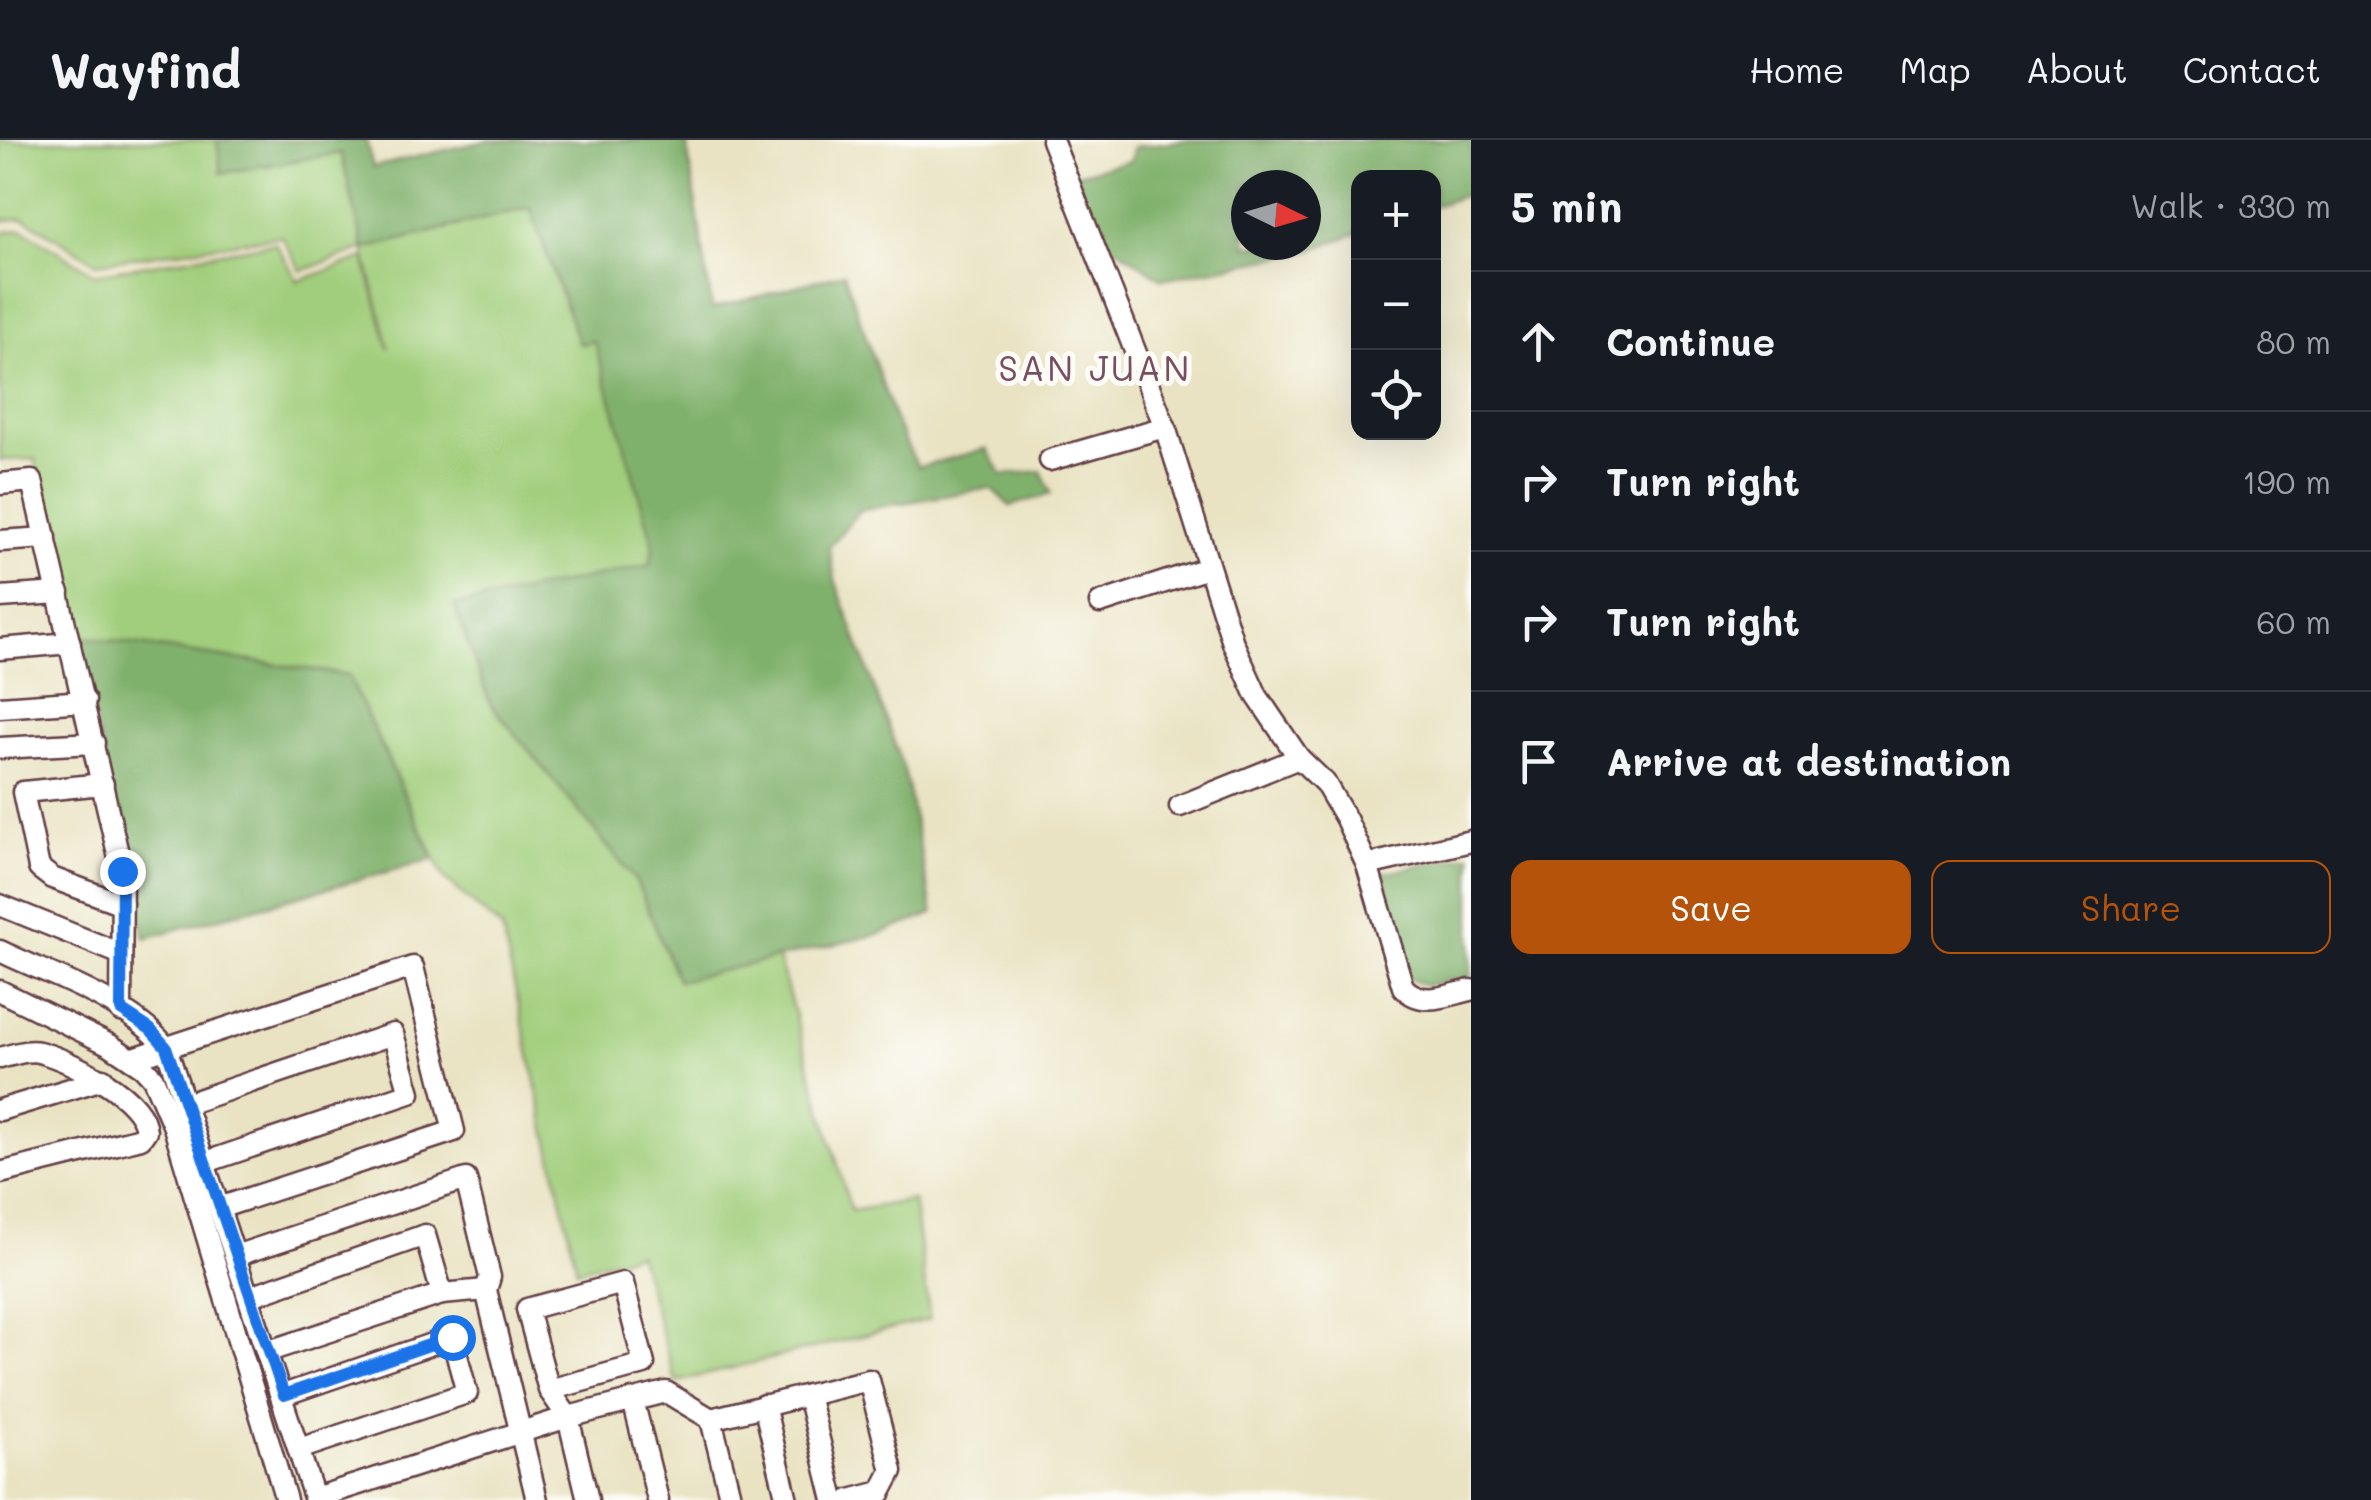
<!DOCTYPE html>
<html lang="en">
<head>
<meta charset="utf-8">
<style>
  body { margin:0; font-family:Mali,sans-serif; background:#242831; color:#f1f3f6 }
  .controls { position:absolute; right:30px; top:30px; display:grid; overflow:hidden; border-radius:20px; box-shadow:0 10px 40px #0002 }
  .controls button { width:90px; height:90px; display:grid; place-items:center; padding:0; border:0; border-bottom:2px solid #363941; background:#171b24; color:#f1f3f6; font:50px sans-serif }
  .compass { position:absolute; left:1231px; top:30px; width:90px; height:90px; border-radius:50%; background:#171b24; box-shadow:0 10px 40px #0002; rotate:95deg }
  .stop { position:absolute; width:30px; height:30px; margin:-22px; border:8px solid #1a73e8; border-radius:50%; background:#fff }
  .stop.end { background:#1a73e8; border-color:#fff; box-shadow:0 2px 10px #0008 }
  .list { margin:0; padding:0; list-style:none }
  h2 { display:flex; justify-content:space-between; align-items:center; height:130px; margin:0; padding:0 40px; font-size:42px }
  h2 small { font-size:32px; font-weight:400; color:#9ea1a6 }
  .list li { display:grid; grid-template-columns:65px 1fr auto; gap:30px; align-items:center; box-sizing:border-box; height:140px; padding:0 40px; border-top:2px solid #363941 }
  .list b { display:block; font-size:38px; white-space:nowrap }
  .list em { font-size:32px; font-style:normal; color:#9ea1a6 }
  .actions { display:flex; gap:20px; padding:30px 40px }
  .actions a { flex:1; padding:22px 0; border:2px solid #b45309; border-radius:20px; text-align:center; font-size:35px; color:#b45309 }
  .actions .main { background:#b45309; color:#fff }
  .icon { flex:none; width:55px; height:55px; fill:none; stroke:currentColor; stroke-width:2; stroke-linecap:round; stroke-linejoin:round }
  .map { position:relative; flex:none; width:1471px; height:1360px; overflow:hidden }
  header { display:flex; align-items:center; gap:60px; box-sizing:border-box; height:140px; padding:0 50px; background:#171b24; border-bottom:2px solid #363941 }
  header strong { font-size:48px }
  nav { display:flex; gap:55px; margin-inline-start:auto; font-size:35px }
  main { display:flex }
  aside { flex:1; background:#171b24 }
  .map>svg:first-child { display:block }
  .green { fill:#a1ce7c; stroke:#767654; stroke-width:2.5 }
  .forest { fill:#80b16c; stroke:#65684c; stroke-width:2.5; fill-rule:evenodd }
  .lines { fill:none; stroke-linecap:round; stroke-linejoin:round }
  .minor-casing { stroke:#623c42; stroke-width:25 }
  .minor { stroke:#fff; stroke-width:20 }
  .route { stroke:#1a73e8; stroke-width:12 }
  .labels { text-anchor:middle; stroke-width:10; stroke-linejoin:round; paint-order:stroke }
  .quarter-label { font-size:35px; letter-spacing:2.5px; fill:#7a4e61; stroke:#fdfcf7 }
</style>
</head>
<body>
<header>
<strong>Wayfind</strong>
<nav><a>Home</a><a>Map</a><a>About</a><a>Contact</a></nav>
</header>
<main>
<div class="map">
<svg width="1471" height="1360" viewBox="0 0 1471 1360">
  <rect width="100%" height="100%" fill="#fdfcf7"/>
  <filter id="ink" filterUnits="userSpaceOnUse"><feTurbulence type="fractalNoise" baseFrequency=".01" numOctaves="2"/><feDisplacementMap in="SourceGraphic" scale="20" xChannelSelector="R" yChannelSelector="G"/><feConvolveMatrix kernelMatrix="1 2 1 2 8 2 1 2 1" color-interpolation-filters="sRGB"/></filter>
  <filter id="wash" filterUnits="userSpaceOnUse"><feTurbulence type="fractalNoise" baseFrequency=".0048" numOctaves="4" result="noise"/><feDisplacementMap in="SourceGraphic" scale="40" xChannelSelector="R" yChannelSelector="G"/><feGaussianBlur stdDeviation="2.25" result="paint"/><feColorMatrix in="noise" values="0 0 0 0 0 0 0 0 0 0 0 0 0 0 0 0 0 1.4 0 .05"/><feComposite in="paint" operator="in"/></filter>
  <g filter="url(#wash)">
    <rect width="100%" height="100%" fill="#e9e3c3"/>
    <path class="green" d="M0 0H217L221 33 341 13 365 109 530 67 579 203 594 200 654 405 650 425 455 467 490 563 636 741 678 840 778 817 851 1071 913 1060 930 1179 676 1242 638 1113 577 1130 502 789 444 738 348 535 76 496 35 319 0 320V93L22 89 95 134 275 103 298 141 364 118 389 209 364 109 301 131 281 96 97 123 24 78 0 81Z"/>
    <g class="forest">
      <path d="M217 0H366L373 27 489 0H686L712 169 844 133 896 284 918 327 987 309 1002 335 1041 331 1051 354 1010 366 991 348 860 370 829 407 835 440 904 630 933 774 879 794 678 841 636 741 490 563 454 466 650 425 654 406 594 201 579 204 530 67 364 109 341 13 221 33Z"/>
      <path d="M1185 0H1471V53L1434 66V38H1358V93L1305 112 1162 139 1095 93 1075 34 1131 21 1133 7ZM1246 45H1306V105H1246Z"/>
      <path d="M76 496 348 535 434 719 145 798Z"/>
      <path d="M1471 715V836L1425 846 1403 836 1378 734Z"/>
    </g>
  </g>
  <g filter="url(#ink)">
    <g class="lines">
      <defs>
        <g id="minor">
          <path d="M1052 0 1165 287 1233 503 1257 556 1299 618 1325 643 1346 679 1367 725 1403 847C1422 868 1447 855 1471 850"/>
          <path d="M1050 320 1165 287"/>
          <path d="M0 344 32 341 122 731 121 871"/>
          <path d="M0 401 46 398"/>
          <path d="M0 457 59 453"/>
          <path d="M1100 463 1208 428"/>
          <path d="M0 509 70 503"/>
          <path d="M0 567 85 561"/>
          <path d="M0 608 94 603"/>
          <path d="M103 644 23 652 39 728 52 738 122 764"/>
          <path d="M1180 666 1299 618"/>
          <path d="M1367 725 1471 701"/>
          <path d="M0 765 121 814"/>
          <path d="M0 811C54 837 127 860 166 907L315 1360"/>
          <path d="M0 851 110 905 143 927 153 938 174 987 286 1360"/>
          <path d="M0 918C12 915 28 909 39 912 70 920 144 956 146 991L141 998 0 1033"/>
          <path d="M131 919 413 827 454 991 222 1067"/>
          <path d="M186 964 393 894 410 953 206 1022"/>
          <path d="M0 970 103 939"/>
          <path d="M238 1115 466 1039 490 1137 486 1150 537 1360"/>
          <path d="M442 1154 486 1150"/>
          <path d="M251 1156 425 1095 442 1154 269 1211"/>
          <path d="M549 1250 644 1224 623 1143 527 1169 549 1250 568 1277 588 1360"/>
          <path d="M283 1255 452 1197 467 1253 299 1309"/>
          <path d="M808 1255 834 1360"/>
          <path d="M633 1260 658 1360"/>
          <path d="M764 1265 787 1360"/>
          <path d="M711 1279 731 1360"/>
          <path d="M315 1358 568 1277 666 1252 711 1279 869 1240 892 1331 881 1352 850 1360"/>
        </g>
      </defs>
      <use href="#minor" class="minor-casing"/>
      <use href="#minor" class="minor"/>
    </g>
  </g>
  <g class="lines" filter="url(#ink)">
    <path class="route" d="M122 731 121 870 150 889 166 907 284 1255 452 1197"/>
  </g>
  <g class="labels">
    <g class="quarter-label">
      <text x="1095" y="241">SAN JUAN</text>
    </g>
  </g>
</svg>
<div class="controls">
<button>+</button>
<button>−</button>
<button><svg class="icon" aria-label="locate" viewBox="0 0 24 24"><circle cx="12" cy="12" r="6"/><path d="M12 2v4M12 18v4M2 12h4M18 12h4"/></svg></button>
</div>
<svg class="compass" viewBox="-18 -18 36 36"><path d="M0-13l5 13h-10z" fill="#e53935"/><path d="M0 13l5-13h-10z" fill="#9ea1a6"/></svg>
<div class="stop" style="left:452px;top:1197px"></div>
<div class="stop end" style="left:122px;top:731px"></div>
</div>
<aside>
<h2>5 min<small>Walk · 330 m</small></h2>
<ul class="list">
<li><svg class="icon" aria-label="ahead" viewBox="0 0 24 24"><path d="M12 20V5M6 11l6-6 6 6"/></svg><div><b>Continue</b></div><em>80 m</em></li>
<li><svg class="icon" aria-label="right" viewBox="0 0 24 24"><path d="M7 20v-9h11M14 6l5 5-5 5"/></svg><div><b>Turn right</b></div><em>190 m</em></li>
<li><svg class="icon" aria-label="right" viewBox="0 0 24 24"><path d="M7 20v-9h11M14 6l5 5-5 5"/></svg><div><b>Turn right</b></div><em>60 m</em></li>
<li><svg class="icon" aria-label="arrive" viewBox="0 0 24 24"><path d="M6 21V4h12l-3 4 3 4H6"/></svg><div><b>Arrive at destination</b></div></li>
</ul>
<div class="actions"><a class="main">Save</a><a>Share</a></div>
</aside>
</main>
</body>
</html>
